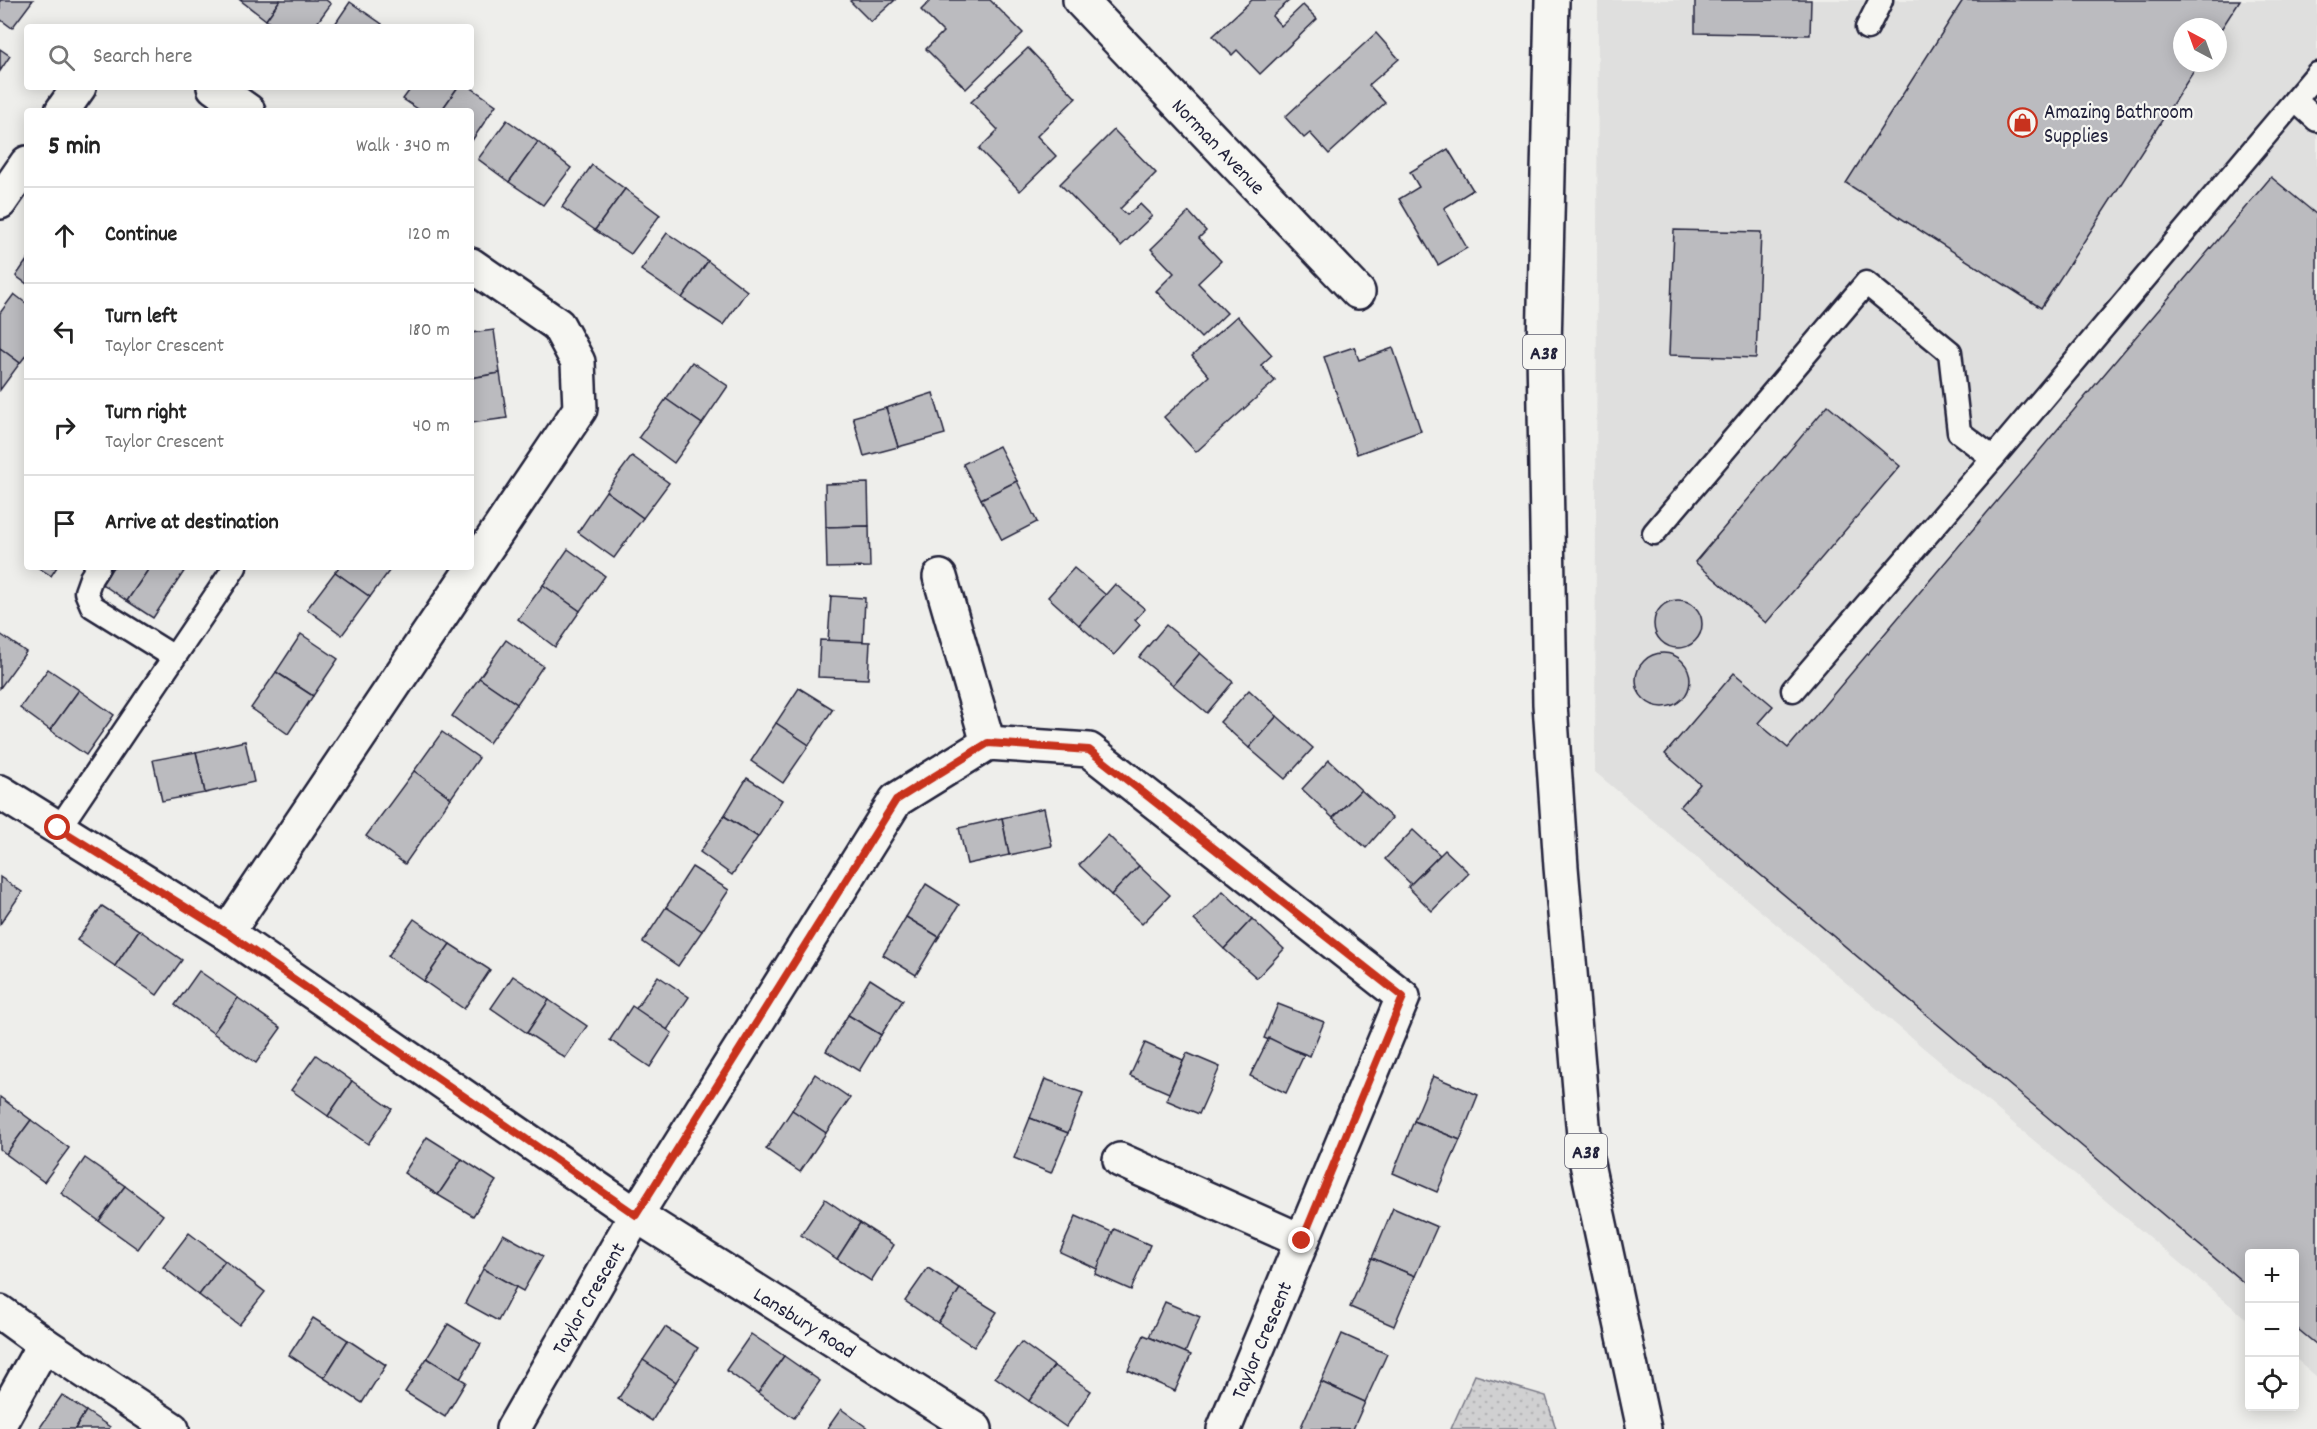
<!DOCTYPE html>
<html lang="en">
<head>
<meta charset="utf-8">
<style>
  body { margin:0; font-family:Dekko,sans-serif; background:#f2f2f2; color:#222 }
  .controls { position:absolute; right:18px; bottom:18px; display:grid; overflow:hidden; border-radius:6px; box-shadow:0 3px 15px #0003 }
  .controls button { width:54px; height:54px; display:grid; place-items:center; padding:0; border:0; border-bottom:2px solid #e0e0e0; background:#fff; color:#222; font:30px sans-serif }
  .compass { position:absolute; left:2173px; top:18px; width:54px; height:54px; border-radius:50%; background:#fff; box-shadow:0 3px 15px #0003; rotate:319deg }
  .stop { position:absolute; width:18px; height:18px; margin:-14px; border:4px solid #c8321e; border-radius:50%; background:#fff }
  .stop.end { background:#c8321e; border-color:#fff; box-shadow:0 2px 6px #0008 }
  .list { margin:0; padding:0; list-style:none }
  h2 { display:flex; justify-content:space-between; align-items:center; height:78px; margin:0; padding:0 24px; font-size:26px }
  h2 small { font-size:20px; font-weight:400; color:#767676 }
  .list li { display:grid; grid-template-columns:39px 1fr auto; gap:18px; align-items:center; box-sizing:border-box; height:96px; padding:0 24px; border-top:2px solid #e0e0e0 }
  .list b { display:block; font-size:22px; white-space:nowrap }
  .list p { margin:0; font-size:20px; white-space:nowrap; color:#767676 }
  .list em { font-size:20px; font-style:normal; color:#767676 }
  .icon { flex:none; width:33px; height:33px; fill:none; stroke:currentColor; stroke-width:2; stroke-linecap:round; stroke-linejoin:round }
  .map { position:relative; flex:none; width:2317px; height:1429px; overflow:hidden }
  .search { position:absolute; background:#fff; box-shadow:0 3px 15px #0003; left:24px; top:24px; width:450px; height:66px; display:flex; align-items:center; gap:15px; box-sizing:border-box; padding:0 21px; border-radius:6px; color:#767676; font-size:22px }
  .panel { position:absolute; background:#fff; box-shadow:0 3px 15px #0003; left:24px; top:108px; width:450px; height:462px; border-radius:6px }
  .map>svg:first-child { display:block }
  .built { fill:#dfdfde; fill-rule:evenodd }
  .park { fill:url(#park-dots); stroke:#797986; stroke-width:1.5 }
  .building { fill:#bbbbbf; stroke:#22223b; stroke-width:1.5 }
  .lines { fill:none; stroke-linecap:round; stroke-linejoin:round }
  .service-casing { stroke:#22223b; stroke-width:27 }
  .minor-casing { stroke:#22223b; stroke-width:38 }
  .trunk-casing { stroke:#22223b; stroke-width:38 }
  .service { stroke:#f6f6f2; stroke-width:22 }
  .minor { stroke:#f6f6f2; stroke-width:33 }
  .trunk { stroke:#f6f6f2; stroke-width:33 }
  .route { stroke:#c8321e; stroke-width:8 }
  .labels { text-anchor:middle; stroke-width:4.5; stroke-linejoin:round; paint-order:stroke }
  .shield { fill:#f6f6f2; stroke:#626272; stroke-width:1.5 }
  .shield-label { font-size:20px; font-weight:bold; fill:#22223b }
  .poi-label { font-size:21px; fill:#22223b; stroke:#f6f6f2; text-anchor:start }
  .street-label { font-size:21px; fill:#22223b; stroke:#f6f6f2 }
</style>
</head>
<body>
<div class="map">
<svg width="2317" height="1429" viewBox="0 0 2317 1429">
  <defs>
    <pattern id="park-dots" width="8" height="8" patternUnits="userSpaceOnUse" patternTransform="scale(1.5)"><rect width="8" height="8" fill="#d0d0d1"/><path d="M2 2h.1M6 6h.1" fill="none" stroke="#b2b2b4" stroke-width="1.8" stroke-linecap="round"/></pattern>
  </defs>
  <rect width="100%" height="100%" fill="#eeeeeb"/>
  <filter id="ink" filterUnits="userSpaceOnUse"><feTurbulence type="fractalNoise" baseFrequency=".0167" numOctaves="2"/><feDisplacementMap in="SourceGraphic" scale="12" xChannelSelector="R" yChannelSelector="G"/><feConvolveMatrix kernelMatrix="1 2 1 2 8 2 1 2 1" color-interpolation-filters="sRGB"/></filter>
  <g filter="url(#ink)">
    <path class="built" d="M1598 0H2317V1377L2295 1358 2294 1254H2250L2249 1321 1595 772ZM2182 27H2218V63H2182Z"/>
    <path class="park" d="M1475 1375 1546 1396 1556 1429H1451Z"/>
    <g class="building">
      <path d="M0 0H33L12 28 0 19Z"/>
      <path d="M240 0H280L266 20Z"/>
      <path d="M280 0H326L331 4 314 27H275L266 20Z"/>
      <path d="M852 0H895L871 22 850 1Z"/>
      <path d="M931 0H990L1023 33 966 89 926 49 943 32 921 10Z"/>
      <path d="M1252 0H1290L1272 16 1281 26 1303 5 1317 19 1260 74 1237 50 1232 55 1213 36Z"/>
      <path d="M1695 0H1811L1810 35 1695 33Z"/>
      <path d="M1963 0H2240L2218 34V27H2182V63H2199L2041 308 1846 183Z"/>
      <path d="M350 2 382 24 380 27H333Z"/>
      <path d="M1376 33 1399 59 1369 85 1385 103 1329 154 1310 133 1304 138 1285 117Z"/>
      <path d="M1028 48 1076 98 1037 136 1056 156 1020 191 979 149 998 130 971 102Z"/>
      <path d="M0 49 10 56 0 71Z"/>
      <path d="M412 87H458L441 111H421L403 99Z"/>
      <path d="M458 87H470L496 105 471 142V111H441Z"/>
      <path d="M507 120 538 142 509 182 478 159Z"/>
      <path d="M1114 130 1156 173 1120 209 1127 215 1140 204 1152 216 1121 246 1060 184Z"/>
      <path d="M538 142 571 168 543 205 509 182Z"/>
      <path d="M1448 149 1473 190 1444 208 1467 248 1438 265 1399 199 1419 187 1410 172Z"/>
      <path d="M592 165 625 189 595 230 562 207Z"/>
      <path d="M2271 177 2317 215V1345L2294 1326V1254H2250V1288L1680 807 1700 784 1665 754 1734 673 1773 706 1758 723 1788 748Z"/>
      <path d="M625 189 660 215 631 254 595 230Z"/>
      <path d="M1189 212 1206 231 1199 238 1221 261 1198 283 1227 313 1201 338 1156 291 1174 273 1151 249Z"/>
      <path d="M1674 230 1761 232 1756 358 1669 355Z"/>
      <path d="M667 233 708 261 682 298 641 270Z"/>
      <path d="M27 260V284L16 276Z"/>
      <path d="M708 261 747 291 723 325 682 298Z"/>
      <path d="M14 294 27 304V354L20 363 0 348V313Z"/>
      <path d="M1237 316 1272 355 1261 365 1275 381 1196 452 1164 417 1209 376 1192 356Z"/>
      <path d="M494 330 500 373 471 378V333Z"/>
      <path d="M1354 347 1359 360 1393 348 1421 431 1357 454 1324 357Z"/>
      <path d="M0 348 20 363 0 390Z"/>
      <path d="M692 362 728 386 702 424 666 399Z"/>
      <path d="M500 373 507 418 471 423V378Z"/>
      <path d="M933 393 945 434 898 447 886 408Z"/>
      <path d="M666 399 702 424 674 463 639 437Z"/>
      <path d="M1828 405 1900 466 1766 623 1695 562Z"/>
      <path d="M886 408 898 447 864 456 853 417Z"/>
      <path d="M999 446 1017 481 981 499 963 464Z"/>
      <path d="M632 456 669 483 643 518 606 491Z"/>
      <path d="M1017 481 1037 522 1002 540 981 499Z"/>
      <path d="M868 483 869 526 826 527 825 484Z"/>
      <path d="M606 491 643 518 614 558 578 532Z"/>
      <path d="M869 526 870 567 827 568 826 527Z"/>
      <path d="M568 549 605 576 580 611 543 585Z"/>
      <path d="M37 567H57L51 576Z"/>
      <path d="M113 567H150L127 601 102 584Z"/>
      <path d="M150 567H187L153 618 127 601Z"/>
      <path d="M339 567H392L370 597 335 572Z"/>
      <path d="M1074 568 1106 595 1079 625 1048 597Z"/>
      <path d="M335 572 370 597 342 635 307 609Z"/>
      <path d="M1115 584 1145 609 1135 620 1140 625 1114 655 1079 625Z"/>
      <path d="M543 585 580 611 555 647 518 619Z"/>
      <path d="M831 596 865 598 863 642 828 641Z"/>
      <circle cx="1678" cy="624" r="24"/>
      <path d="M1166 625 1200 653 1173 685 1139 657Z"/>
      <path d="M0 634 26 652 0 688Z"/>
      <path d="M301 634 338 659 313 696 276 672Z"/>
      <path d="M506 640 543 666 517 704 479 678Z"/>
      <path d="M820 640 870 642 868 679 818 677Z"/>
      <path d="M1200 653 1233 682 1207 713 1173 685Z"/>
      <circle cx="1663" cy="680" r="27"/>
      <path d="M48 669 79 690 50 730 20 708Z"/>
      <path d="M276 672 313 696 288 734 251 708Z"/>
      <path d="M479 678 517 704 489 743 452 716Z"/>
      <path d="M799 688 833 709 809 745 776 723Z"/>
      <path d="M79 690 114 715 86 755 50 730Z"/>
      <path d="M1249 690 1277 716 1249 748 1220 722Z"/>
      <path d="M1277 716 1313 748 1285 779 1249 748Z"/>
      <path d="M776 723 809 745 783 783 751 761Z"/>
      <path d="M442 732 479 758 451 798 414 771Z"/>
      <path d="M245 741 254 782 205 793 196 752Z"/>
      <path d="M196 752 205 793 162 801 153 760Z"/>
      <path d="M1329 760 1361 790 1333 818 1302 789Z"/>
      <path d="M414 771 451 798 405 864 366 836Z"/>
      <path d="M747 778 782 800 758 837 724 816Z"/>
      <path d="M1361 790 1392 818 1366 848 1333 818Z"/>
      <path d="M1044 808 1052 846 1009 855 1002 818Z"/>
      <path d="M724 816 758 837 732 875 700 852Z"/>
      <path d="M1002 818 1009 855 967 864 959 828Z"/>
      <path d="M1413 830 1440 855 1411 884 1385 859Z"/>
      <path d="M1108 835 1139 866 1111 895 1079 865Z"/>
      <path d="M1445 850 1469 873 1432 911 1408 887Z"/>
      <path d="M1139 866 1170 895 1142 924 1111 895Z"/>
      <path d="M692 867 729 890 702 931 666 907Z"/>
      <path d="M0 877 22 892 0 924Z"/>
      <path d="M926 884 959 905 939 937 906 917Z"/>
      <path d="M1223 891 1252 919 1224 949 1194 920Z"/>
      <path d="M102 906 139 930 115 966 77 940Z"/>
      <path d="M666 907 702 931 678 966 643 942Z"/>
      <path d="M906 917 939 937 916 975 883 955Z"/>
      <path d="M414 919 450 944 424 981 388 956Z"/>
      <path d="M1252 919 1284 949 1257 978 1224 949Z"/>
      <path d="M139 930 182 960 157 995 115 966Z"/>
      <path d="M450 944 490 970 464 1009 424 981Z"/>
      <path d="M199 971 238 998 213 1033 175 1005Z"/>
      <path d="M513 976 549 1000 527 1033 491 1008Z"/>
      <path d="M658 976 689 997 667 1030 635 1010Z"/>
      <path d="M870 979 903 1000 881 1035 848 1015Z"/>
      <path d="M238 998 281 1028 256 1063 213 1033Z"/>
      <path d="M549 1000 587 1026 565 1058 527 1033Z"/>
      <path d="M1278 1004 1324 1022 1310 1056 1264 1038Z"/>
      <path d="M632 1006 672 1033 650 1067 610 1040Z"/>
      <path d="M848 1015 881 1035 859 1071 826 1051Z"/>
      <path d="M1269 1038 1304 1055 1286 1093 1250 1076Z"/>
      <path d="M1145 1043 1183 1060 1169 1093 1130 1076Z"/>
      <path d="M1187 1053 1220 1067 1199 1114 1166 1100Z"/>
      <path d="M316 1055 352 1081 328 1116 291 1090Z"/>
      <path d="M815 1074 850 1098 826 1133 792 1110Z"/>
      <path d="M1433 1076 1478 1095 1460 1140 1414 1121Z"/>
      <path d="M1045 1079 1083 1093 1068 1133 1030 1118Z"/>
      <path d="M352 1081 392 1109 368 1144 328 1116Z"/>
      <path d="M0 1097 31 1120 6 1154 0 1149Z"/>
      <path d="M792 1110 826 1133 800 1172 766 1149Z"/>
      <path d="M1030 1118 1068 1133 1051 1173 1014 1158Z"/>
      <path d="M31 1120 69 1148 44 1182 6 1154Z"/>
      <path d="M1414 1121 1460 1140 1437 1192 1393 1173Z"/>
      <path d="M427 1137 462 1159 438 1195 404 1173Z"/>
      <path d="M85 1158 125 1186 99 1221 61 1193Z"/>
      <path d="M462 1159 496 1181 473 1216 438 1195Z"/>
      <path d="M125 1186 163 1215 138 1249 99 1221Z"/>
      <path d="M825 1199 860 1223 837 1259 801 1235Z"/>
      <path d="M1393 1208 1437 1227 1415 1276 1372 1258Z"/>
      <path d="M1076 1216 1114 1233 1097 1269 1060 1252Z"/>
      <path d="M860 1223 894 1245 871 1281 837 1259Z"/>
      <path d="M1114 1229 1150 1245 1131 1290 1095 1274Z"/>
      <path d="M189 1233 225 1261 199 1295 163 1267Z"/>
      <path d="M503 1234 543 1256 523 1291 483 1269Z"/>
      <path d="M1372 1258 1415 1276 1394 1326 1350 1307Z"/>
      <path d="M225 1261 265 1292 239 1325 199 1295Z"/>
      <path d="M928 1268 960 1289 938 1323 905 1301Z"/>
      <path d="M483 1269 516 1287 498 1321 465 1303Z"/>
      <path d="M960 1289 997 1312 974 1347 938 1323Z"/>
      <path d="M1165 1302 1200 1317 1185 1353 1149 1337Z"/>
      <path d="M313 1318 348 1340 324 1378 289 1355Z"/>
      <path d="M448 1324 481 1344 460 1379 427 1358Z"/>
      <path d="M665 1327 698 1348 676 1382 643 1360Z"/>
      <path d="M751 1334 784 1356 758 1393 726 1370Z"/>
      <path d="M1342 1334 1387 1354 1365 1402 1321 1382Z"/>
      <path d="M1144 1335 1191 1355 1175 1391 1128 1370Z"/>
      <path d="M348 1340 386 1365 362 1403 324 1378Z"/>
      <path d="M1021 1342 1054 1366 1029 1401 995 1377Z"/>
      <path d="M784 1356 820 1381 794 1418 758 1393Z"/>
      <path d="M427 1358 466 1382 445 1417 405 1392Z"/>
      <path d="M643 1360 676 1382 652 1421 618 1399Z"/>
      <path d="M1054 1366 1091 1391 1066 1427 1029 1401Z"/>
      <path d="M1321 1382 1365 1402 1353 1429H1300Z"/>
      <path d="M62 1395 86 1411 75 1429H39Z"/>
      <path d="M841 1409 869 1429H827Z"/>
      <path d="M86 1411 110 1427 109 1429H75Z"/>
    </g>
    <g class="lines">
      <defs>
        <g id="service">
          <path d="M1867 28 1881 0"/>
          <path d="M2296 101 2317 120"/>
          <path d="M1654 533 1866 283 1950 352 1959 432 1993 458"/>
          <path d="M98 567 91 578 86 592 92 606 174 657"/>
          <path d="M1793 690 1993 458 2317 74"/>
          <path d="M59 828 235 567"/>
        </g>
        <g id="minor">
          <path d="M1080 0 1358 292"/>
          <path d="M214 87 248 111"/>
          <path d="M62 111 79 87"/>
          <path d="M0 202 27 163"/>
          <path d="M940 577 988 743"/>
          <path d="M0 792 227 933 636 1215 975 1429"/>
          <path d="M227 933 580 409 578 362 558 325 471 265"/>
          <path d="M1120 1160 1302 1241"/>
          <path d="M0 1312 44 1344 172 1429"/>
          <path d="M0 1423 44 1344"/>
          <path d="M513 1429 636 1215 896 800 988 743 1089 750 1403 997 1224 1429"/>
        </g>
        <path id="trunk" d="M1552 0 1544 349 1550 704 1561 867 1586 1159 1644 1429"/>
      </defs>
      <use href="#service" class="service-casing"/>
      <use href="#minor" class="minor-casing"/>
      <use href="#trunk" class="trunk-casing"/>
      <use href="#service" class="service"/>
      <use href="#minor" class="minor"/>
      <use href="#trunk" class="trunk"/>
    </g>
  </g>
  <g class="lines" filter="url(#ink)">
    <path class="route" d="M58 828 227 933 636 1215 896 800 988 743 1089 750 1403 997 1302 1241"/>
  </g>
  <defs>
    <symbol id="shop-ring" viewBox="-11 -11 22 22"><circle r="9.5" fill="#f6f6f2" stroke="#c8321e" stroke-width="1.5"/><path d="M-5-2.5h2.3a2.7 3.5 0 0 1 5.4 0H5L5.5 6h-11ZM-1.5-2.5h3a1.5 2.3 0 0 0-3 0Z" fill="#c8321e"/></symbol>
  </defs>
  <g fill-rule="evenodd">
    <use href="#shop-ring" x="2006" y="106" width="33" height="33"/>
  </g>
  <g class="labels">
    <g class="shield">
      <rect x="1523" y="335" width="42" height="34" rx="4.5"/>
      <rect x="1565" y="1134" width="42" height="34" rx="4.5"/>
    </g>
    <g class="shield-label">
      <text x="1544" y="359">A38</text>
      <text x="1586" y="1158">A38</text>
    </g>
    <g class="poi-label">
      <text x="2044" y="118">Amazing Bathroom<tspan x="2044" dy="24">Supplies</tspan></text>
    </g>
    <g class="street-label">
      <text transform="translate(1219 146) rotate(46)" y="7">Norman Avenue</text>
      <text transform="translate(588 1298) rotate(-60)" y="7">Taylor Crescent</text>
      <text transform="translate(805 1322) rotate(32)" y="7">Lansbury Road</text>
      <text transform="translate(1261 1340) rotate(-67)" y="7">Taylor Crescent</text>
    </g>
  </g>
</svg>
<div class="controls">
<button>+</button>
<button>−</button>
<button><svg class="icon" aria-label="locate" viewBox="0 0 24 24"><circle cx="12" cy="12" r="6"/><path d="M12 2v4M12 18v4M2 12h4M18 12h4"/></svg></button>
</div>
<svg class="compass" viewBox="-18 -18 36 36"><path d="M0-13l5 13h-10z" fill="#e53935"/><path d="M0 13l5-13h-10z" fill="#767676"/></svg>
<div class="stop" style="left:58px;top:828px"></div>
<div class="stop end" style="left:1302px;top:1241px"></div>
<div class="search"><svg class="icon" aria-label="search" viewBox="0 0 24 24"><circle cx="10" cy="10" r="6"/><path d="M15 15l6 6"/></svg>Search here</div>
<section class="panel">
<h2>5 min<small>Walk · 340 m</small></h2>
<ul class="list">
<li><svg class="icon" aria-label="ahead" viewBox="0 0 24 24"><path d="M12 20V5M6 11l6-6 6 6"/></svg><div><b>Continue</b></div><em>120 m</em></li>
<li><svg class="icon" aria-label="left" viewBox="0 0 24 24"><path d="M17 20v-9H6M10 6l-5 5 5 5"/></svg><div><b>Turn left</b><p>Taylor Crescent</p></div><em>180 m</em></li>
<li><svg class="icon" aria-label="right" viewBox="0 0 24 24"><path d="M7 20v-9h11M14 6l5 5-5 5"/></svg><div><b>Turn right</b><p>Taylor Crescent</p></div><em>40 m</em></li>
<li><svg class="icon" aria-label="arrive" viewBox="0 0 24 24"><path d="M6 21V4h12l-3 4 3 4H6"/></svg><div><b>Arrive at destination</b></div></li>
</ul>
</section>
</div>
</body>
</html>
